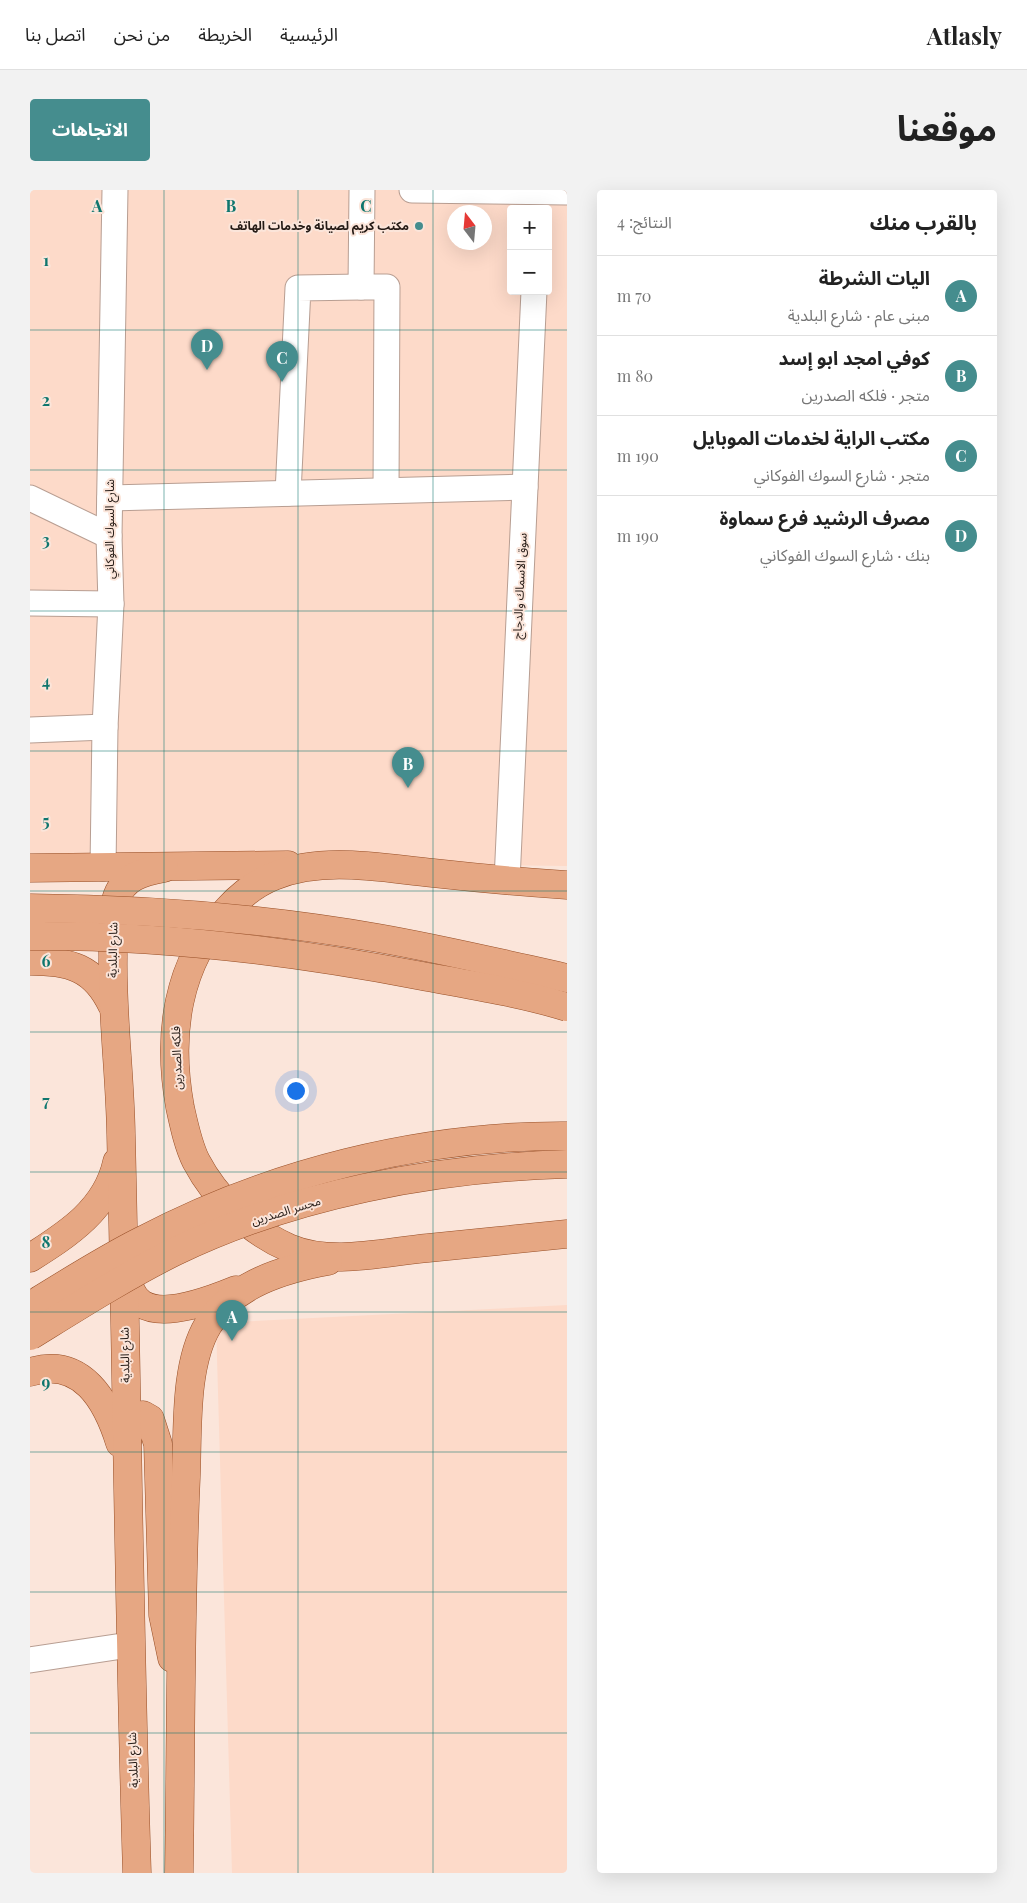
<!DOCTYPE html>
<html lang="ar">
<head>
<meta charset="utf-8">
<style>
  body { margin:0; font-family:"Playfair Display","Noto Sans Arabic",serif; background:#f2f2f2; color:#222; direction:rtl }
  .controls { position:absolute; right:15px; top:15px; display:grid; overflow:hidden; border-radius:5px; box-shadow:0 5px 20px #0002 }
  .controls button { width:45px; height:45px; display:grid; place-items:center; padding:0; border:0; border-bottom:1px solid #e0e0e0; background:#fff; color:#222; font:25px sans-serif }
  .compass { position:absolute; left:417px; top:15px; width:45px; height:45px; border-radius:50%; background:#fff; box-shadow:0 5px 20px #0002; rotate:344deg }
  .you { position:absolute; left:265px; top:900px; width:18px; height:18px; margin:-12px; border:4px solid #fff; border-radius:50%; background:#1a73e8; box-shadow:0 0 0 8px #1a73e833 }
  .badge { display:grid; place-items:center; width:32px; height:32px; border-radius:50%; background:#458d8e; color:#fff; font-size:16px; font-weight:700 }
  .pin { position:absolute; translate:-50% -41px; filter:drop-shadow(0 1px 2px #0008) }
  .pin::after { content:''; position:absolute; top:26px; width:18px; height:15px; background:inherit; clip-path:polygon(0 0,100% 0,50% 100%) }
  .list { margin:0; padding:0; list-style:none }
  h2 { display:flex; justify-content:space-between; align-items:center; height:65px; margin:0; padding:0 20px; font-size:21px }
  h2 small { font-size:16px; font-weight:400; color:#767676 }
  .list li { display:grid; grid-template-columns:32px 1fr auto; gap:15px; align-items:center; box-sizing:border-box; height:80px; padding:0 20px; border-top:1px solid #e0e0e0 }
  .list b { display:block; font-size:19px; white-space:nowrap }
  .list p { margin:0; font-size:16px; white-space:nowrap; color:#767676 }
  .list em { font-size:16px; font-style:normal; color:#767676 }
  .map { position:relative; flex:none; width:537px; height:1683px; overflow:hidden; direction:ltr; border-radius:5px }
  header { display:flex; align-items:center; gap:30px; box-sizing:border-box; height:70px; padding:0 25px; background:#fff; border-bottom:1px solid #e0e0e0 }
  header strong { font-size:24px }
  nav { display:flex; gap:28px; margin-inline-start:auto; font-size:18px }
  .intro { display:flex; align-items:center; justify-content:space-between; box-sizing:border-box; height:120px; padding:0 30px }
  h1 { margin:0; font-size:35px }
  .button { padding:12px 22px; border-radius:5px; background:#458d8e; color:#fff; font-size:18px; font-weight:700 }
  main { display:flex; gap:30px; padding:0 30px }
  aside { flex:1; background:#fff; border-radius:5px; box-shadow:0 5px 20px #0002 }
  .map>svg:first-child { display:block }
  .built { fill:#fddac9; fill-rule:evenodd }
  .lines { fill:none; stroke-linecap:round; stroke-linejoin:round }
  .minor-casing { stroke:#b89e92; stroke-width:27 }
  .major-casing { stroke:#984f27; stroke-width:29 }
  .minor { stroke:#fff; stroke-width:25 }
  .major { stroke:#e6a783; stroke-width:28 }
  .major-bridge-casing { stroke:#984f27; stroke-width:29; stroke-linecap:butt }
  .major-bridge { stroke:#e6a783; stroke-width:28 }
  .grid { fill:none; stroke:#0f766e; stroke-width:1; stroke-opacity:0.55 }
  .poi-dot { fill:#458d8e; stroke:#fbe5da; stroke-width:2 }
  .labels { text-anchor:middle; stroke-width:4; stroke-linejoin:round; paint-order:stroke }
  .poi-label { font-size:12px; font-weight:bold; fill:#241a15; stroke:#fbe5da; text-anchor:end }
  .street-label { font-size:12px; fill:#241a15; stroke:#fbe5da }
  .grid-label { font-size:16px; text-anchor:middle; font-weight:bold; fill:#0f766e; stroke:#fbe5da; stroke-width:4; stroke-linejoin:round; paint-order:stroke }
</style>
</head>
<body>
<header>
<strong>Atlasly</strong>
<nav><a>الرئيسية</a><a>الخريطة</a><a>من نحن</a><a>اتصل بنا</a></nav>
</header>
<div class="intro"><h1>موقعنا</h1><a class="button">الاتجاهات</a></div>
<main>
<aside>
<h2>بالقرب منك<small>النتائج: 4</small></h2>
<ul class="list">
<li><span class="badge">A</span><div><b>اليات الشرطة</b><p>مبنى عام · شارع البلدية</p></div><em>70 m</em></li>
<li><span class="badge">B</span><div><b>كوفي امجد ابو إسد</b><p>متجر · فلكه الصدرين</p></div><em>80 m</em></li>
<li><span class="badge">C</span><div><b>مكتب الراية لخدمات الموبايل</b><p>متجر · شارع السوك الفوكاني</p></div><em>190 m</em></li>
<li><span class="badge">D</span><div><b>مصرف الرشيد فرع سماوة</b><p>بنك · شارع السوك الفوكاني</p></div><em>190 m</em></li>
</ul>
</aside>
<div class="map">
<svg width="537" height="1683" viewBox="0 0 537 1683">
  <rect width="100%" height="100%" fill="#fbe5da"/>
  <g class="built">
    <path d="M0 0H537V676L0 670ZM481 19H518V101H481ZM424 22H454V52H424Z"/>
    <path d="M537 1115V1683H202L186 1133Z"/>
  </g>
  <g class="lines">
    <defs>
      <g id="minor">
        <path d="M332 0 331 97H357L356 300"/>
        <path d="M382 0 537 2"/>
        <path d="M258 303 268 98 331 97"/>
        <path d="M0 308 79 346"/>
        <path d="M80 308 495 297"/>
        <path d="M0 413 81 414"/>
        <path d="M0 540 75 537"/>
        <path d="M73 678 75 537 81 414 79 346 85 0"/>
        <path d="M477 691 504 101"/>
        <path d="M0 1470 99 1455"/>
      </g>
      <g id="major">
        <path d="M0 678 258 675"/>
        <path d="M537 695C492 692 448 688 403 683 351 678 294 666 244 686 226 693 211 705 198 719 146 773 137 846 150 917 154 935 158 955 166 971 186 1009 220 1041 259 1058 301 1076 354 1062 398 1058 444 1053 491 1049 537 1044"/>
        <path d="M0 771C39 771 64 777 82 815"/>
        <path d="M0 1068C38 1044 77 1019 87 972"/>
        <path d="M97 1084C99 1096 101 1107 112 1114 135 1128 184 1109 206 1100"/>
        <path d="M0 1182C52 1166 77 1211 90 1253"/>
        <path d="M97 1252C98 1241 100 1228 113 1225L120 1229 128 1254 133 1425 142 1468"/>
        <path d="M107 1683C99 1437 97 1190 91 944 90 885 82 826 83 767 83 749 81 728 86 710 92 687 113 682 134 678"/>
        <path d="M149 1683C151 1551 150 1419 156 1287 158 1240 154 1175 178 1135 203 1094 254 1079 298 1071"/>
      </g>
    </defs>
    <use href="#minor" class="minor-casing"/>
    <use href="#major" class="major-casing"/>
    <use href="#minor" class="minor"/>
    <use href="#major" class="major"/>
    <defs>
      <g id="major-bridge">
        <path d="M0 718C117 719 233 728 348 748 411 759 474 774 537 788"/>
        <path d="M0 746C132 745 262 761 392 786 441 795 490 803 537 817"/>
        <path d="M0 1116C37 1093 73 1070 111 1051 240 983 391 945 537 946"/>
        <path d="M0 1146C47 1117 94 1087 144 1062 264 1004 404 978 537 974"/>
      </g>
    </defs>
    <use href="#major-bridge" class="major-bridge-casing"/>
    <use href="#major-bridge" class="major-bridge"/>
  </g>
  <path class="grid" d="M134 0V1683M268 0V1683M403 0V1683M0 140H537M0 280H537M0 421H537M0 561H537M0 701H537M0 842H537M0 982H537M0 1122H537M0 1262H537M0 1402H537M0 1543H537"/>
  <circle class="poi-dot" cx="389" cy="36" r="5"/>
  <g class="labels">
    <g class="poi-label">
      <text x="379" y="40">مكتب كريم لصيانة وخدمات الهاتف</text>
    </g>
    <g class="street-label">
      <text transform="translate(80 339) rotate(-90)" y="4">شارع السوك الفوكاني</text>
      <text transform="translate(490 396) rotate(-87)" y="4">سوق الاسماك والدجاج</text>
      <text transform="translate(83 760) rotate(-89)" y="4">شارع البلدية</text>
      <text transform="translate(147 868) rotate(-92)" y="4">فلكه الصدرين</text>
      <text transform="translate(256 1021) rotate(-17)" y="4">مجسر الصدرين</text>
      <text transform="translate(95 1165) rotate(-91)" y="4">شارع البلدية</text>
      <text transform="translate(103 1570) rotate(-92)" y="4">شارع البلدية</text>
    </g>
  </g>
  <g class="grid-label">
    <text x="67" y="22">A</text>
    <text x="201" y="22">B</text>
    <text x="336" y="22">C</text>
    <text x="16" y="76">1</text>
    <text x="16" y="216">2</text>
    <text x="16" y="356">3</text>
    <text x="16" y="497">4</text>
    <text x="16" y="637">5</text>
    <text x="16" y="777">6</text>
    <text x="16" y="917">7</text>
    <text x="16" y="1058">8</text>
    <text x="16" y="1198">9</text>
  </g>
</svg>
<div class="controls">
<button>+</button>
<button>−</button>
</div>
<svg class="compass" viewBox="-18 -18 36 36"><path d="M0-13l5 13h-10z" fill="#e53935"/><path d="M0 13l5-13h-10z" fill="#767676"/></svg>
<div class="you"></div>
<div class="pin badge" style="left:202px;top:1151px">A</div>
<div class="pin badge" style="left:378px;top:598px">B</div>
<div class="pin badge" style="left:252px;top:192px">C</div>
<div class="pin badge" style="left:177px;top:180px">D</div>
</div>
</main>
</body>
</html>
